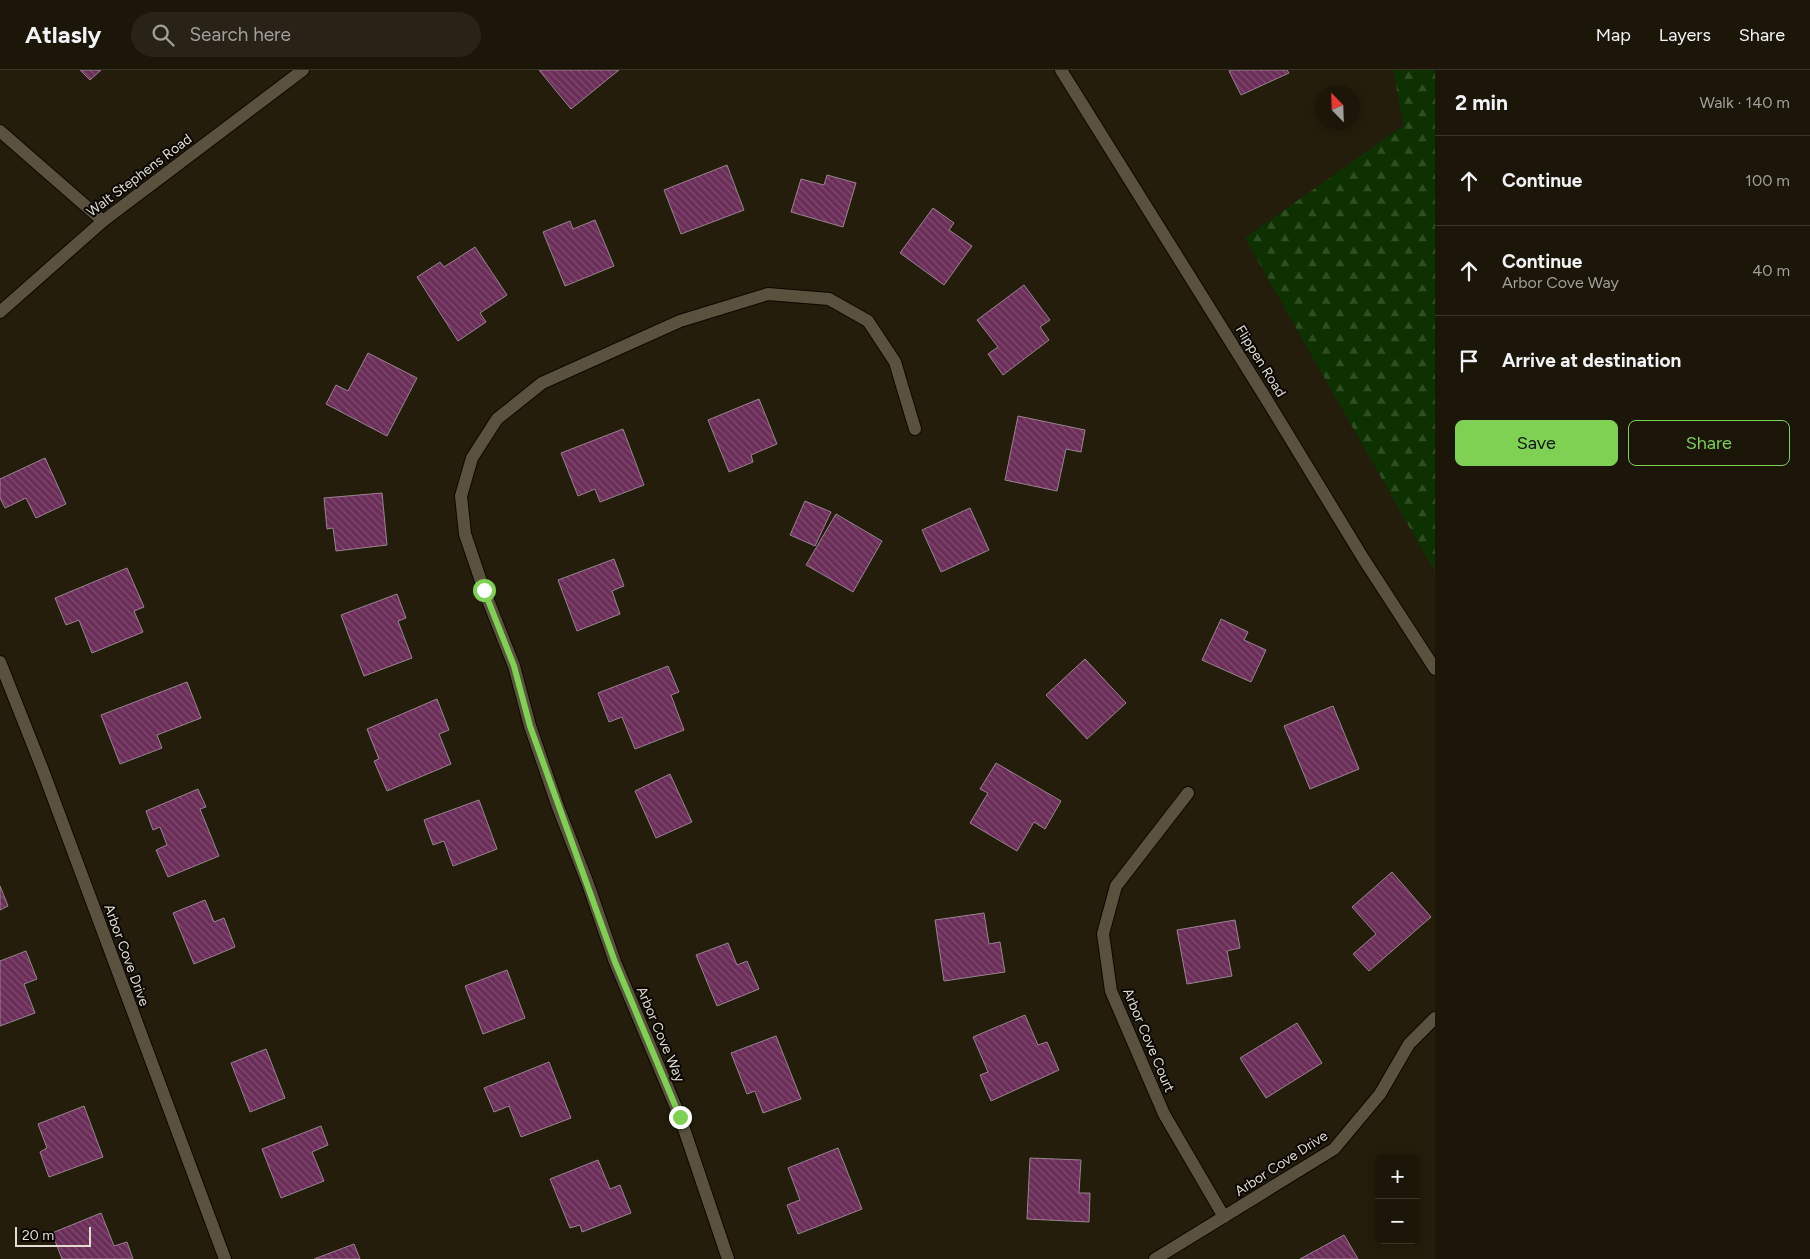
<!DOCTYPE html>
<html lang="en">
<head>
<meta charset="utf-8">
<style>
  body { margin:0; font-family:Figtree,sans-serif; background:#282316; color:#f1f3f6 }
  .controls { position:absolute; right:15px; bottom:15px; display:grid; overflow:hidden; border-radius:8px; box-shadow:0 2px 12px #0003 }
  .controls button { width:45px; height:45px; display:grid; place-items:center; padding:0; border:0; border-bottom:1px solid #393529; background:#1b1608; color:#f1f3f6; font:25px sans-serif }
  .compass { position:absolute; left:1315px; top:15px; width:45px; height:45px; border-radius:50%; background:#1b1608; box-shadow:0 2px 12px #0003; rotate:337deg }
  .scale { position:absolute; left:15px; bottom:12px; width:76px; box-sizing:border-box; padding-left:5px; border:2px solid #e2ddd2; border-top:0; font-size:14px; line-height:18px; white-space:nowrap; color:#e2ddd2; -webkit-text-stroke:4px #0a0703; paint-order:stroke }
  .stop { position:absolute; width:15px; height:15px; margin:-11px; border:4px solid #7ed153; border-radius:50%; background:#fff }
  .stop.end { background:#7ed153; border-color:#fff; box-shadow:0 1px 5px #0008 }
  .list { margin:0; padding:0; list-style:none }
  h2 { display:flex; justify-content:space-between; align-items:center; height:65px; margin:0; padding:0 20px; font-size:21px }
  h2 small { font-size:16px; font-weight:400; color:#a09f9c }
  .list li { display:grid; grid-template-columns:32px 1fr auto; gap:15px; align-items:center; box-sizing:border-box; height:90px; padding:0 20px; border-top:1px solid #393529 }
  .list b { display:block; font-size:19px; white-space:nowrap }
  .list p { margin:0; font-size:16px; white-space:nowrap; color:#a09f9c }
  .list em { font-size:16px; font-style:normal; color:#a09f9c }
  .actions { display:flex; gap:10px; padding:15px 20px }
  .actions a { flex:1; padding:11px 0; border:1px solid #7ed153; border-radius:8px; text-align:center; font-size:18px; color:#7ed153 }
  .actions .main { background:#7ed153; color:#111 }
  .icon { flex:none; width:28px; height:28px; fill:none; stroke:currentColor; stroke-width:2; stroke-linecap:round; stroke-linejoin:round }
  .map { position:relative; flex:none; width:1435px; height:1189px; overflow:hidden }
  header { display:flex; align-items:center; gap:30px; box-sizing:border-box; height:70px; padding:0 25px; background:#1b1608; border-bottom:1px solid #393529 }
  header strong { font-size:24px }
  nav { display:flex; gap:28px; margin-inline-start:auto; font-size:18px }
  .search { width:350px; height:45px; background:#282316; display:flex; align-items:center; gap:12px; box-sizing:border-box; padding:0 18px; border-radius:28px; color:#a09f9c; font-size:19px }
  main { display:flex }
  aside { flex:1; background:#1b1608 }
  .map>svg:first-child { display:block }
  .forest { fill:url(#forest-firs) }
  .building { fill:url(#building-back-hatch); stroke:#998391 }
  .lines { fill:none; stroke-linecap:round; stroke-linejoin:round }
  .street-casing { stroke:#0d0700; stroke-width:14 }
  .secondary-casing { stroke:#0d0700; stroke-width:14 }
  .street { stroke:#5a523e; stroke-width:12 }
  .secondary { stroke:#5a523e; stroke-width:12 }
  .route { stroke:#7ed153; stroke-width:6 }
  .labels { text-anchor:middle; stroke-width:4; stroke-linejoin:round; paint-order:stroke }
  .street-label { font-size:14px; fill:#e2ddd2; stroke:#0a0703 }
</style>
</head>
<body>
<header>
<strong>Atlasly</strong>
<div class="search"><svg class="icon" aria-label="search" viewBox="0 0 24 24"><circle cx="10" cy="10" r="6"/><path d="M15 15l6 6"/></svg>Search here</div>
<nav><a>Map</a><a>Layers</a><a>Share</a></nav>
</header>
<main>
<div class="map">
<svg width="1435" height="1189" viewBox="0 0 1435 1189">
  <defs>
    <pattern id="forest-firs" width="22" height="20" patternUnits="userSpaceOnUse" patternTransform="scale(1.25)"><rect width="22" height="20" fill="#0d3100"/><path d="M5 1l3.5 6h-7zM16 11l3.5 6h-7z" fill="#304e24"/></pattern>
    <pattern id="building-back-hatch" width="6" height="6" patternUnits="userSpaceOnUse" patternTransform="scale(1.25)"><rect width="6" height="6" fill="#6b2e59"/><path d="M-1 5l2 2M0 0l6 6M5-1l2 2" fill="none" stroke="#804c70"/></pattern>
  </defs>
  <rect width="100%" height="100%" fill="#241d0b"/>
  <path class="forest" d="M1393 0H1435V502L1245 168 1404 55Z"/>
  <g class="building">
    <path d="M80 0H101L90 10Z"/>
    <path d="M539 0H619L571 39Z"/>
    <path d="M1231 0H1287L1289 3 1241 25 1229 1Z"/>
    <path d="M727 95 744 140 681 164 664 120Z"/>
    <path d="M827 105 856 113 843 157 791 142 801 109 824 115Z"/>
    <path d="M933 138 954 153 949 160 972 176 944 215 900 183Z"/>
    <path d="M595 150 614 196 565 216 543 162 570 151 573 159Z"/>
    <path d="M475 177 507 225 480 243 486 252 458 271 417 207 440 192 444 197Z"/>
    <path d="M1024 215 1050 250 1040 257 1049 270 1003 305 988 284 998 277 977 250Z"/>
    <path d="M368 283 417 308 387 366 326 334 336 315 348 321Z"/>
    <path d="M759 329 777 374 751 385 753 392 729 402 708 350Z"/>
    <path d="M1018 346 1085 360 1081 382 1066 379 1057 421 1005 410Z"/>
    <path d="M623 359 644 415 600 432 595 419 578 426 561 383Z"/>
    <path d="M45 388 66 434 36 448 26 428 5 438 0 428V409Z"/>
    <path d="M382 423 387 475 336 481 333 458 327 459 324 428Z"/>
    <path d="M805 431 831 442 815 476 790 465Z"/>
    <path d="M970 438 989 480 941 502 922 460Z"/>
    <path d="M836 444 882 471 853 522 806 495Z"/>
    <path d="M614 489 624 516 612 521 620 544 577 561 558 510Z"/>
    <path d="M127 498 144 537 134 541 143 562 92 583 79 550 66 555 55 528Z"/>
    <path d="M397 524 406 548 398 551 412 588 364 606 341 545Z"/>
    <path d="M1221 549 1248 562 1244 570 1266 580 1251 612 1202 590Z"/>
    <path d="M1085 589 1126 633 1087 669 1046 625Z"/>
    <path d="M668 596 679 622 671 625 684 660 635 679 622 647 609 652 598 623Z"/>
    <path d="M187 612 201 648 157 665 162 678 120 694 101 645Z"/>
    <path d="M437 629 449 660 439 664 451 694 387 721 374 691 379 689 367 659Z"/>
    <path d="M1333 636 1359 699 1310 719 1284 656Z"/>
    <path d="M996 693 1061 731 1045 759 1034 752 1017 781 970 753 988 723 980 719Z"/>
    <path d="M670 704 692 752 656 768 635 721Z"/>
    <path d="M198 719 206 737 200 739 219 786 168 807 156 780 167 775 160 757 153 760 146 741Z"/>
    <path d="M479 730 497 779 453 796 444 771 433 775 424 750Z"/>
    <path d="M1392 802 1431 847 1369 901 1353 884 1376 864 1352 837Z"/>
    <path d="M0 816 8 836 0 840Z"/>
    <path d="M205 830 214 852 224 848 235 877 194 894 173 843Z"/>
    <path d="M984 843 989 874 1000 872 1005 902 944 911 935 850Z"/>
    <path d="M1235 850 1240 878 1227 881 1232 906 1187 914 1177 860Z"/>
    <path d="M728 873 737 895 747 891 759 919 717 936 696 885Z"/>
    <path d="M26 881 37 909 24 914 35 943 0 956V891Z"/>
    <path d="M507 900 525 948 483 964 465 916Z"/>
    <path d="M1025 945 1038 975 1047 972 1059 1000 991 1031 980 1005 988 1002 973 967Z"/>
    <path d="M1297 953 1322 993 1266 1028 1240 988Z"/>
    <path d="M776 966 801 1029 763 1043 755 1021 747 1024 731 983Z"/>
    <path d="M266 979 285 1028 250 1042 231 993Z"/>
    <path d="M549 992 571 1048 521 1067 509 1036 494 1042 484 1018Z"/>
    <path d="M84 1036 103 1087 49 1107 40 1082 47 1078 38 1054Z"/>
    <path d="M321 1056 328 1075 312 1082 324 1111 281 1128 262 1079Z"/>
    <path d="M838 1078 862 1139 798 1164 787 1135 800 1130 788 1098Z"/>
    <path d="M1030 1088 1081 1090 1079 1123H1090L1089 1152 1027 1149Z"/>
    <path d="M598 1090 610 1119 620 1115 631 1143 582 1162 580 1155 570 1158 550 1109Z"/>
    <path d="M101 1143 114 1176 127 1172 133 1189H62L52 1163Z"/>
    <path d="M1344 1165 1358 1189H1300Z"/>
    <path d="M354 1174 360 1189H314Z"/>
  </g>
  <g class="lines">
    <defs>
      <g id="street">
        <path d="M0 61 103 151"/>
        <path d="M0 592 42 698 225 1189"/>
        <path d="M1188 723 1116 816 1103 864 1111 921 1164 1044 1224 1147"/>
        <path d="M728 1189 680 1047 615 892 588 814 558 737 530 656 514 596 484 520 465 464 461 426 472 388 497 349 542 313 680 251 768 224 829 229 868 251 895 292 915 359"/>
        <path d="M1155 1189 1334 1079 1380 1024 1409 974 1435 948"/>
      </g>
      <g id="secondary">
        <path d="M1061 0 1265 327 1363 488 1435 599"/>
        <path d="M0 242 103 151 303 0"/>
      </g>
    </defs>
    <use href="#street" class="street-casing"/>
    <use href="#secondary" class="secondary-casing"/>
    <use href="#street" class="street"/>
    <use href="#secondary" class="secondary"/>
  </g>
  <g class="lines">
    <path class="route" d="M484 520 514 596 530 656 615 892 680 1047"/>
  </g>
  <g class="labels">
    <g class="street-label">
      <text transform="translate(139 105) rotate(-37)" y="5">Walt Stephens Road</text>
      <text transform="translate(1261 291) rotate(58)" y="5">Flippen Road</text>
      <text transform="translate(127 885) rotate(70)" y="5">Arbor Cove Drive</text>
      <text transform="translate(661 964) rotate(67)" y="5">Arbor Cove Way</text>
      <text transform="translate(1149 970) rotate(67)" y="5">Arbor Cove Court</text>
      <text transform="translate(1281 1093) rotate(-33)" y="5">Arbor Cove Drive</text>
    </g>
  </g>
</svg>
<div class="controls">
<button>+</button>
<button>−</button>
</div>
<svg class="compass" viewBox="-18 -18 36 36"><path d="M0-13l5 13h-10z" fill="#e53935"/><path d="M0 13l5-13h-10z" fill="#a09f9c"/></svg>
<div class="scale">20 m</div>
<div class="stop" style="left:484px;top:520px"></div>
<div class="stop end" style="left:680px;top:1047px"></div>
</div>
<aside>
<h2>2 min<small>Walk · 140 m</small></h2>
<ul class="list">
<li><svg class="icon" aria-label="ahead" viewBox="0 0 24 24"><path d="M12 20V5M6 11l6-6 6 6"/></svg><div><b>Continue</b></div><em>100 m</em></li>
<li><svg class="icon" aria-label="ahead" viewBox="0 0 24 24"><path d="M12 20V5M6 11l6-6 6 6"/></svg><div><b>Continue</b><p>Arbor Cove Way</p></div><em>40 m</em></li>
<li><svg class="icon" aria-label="arrive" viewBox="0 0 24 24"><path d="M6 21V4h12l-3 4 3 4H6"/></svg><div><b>Arrive at destination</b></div></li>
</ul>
<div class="actions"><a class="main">Save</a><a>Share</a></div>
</aside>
</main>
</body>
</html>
